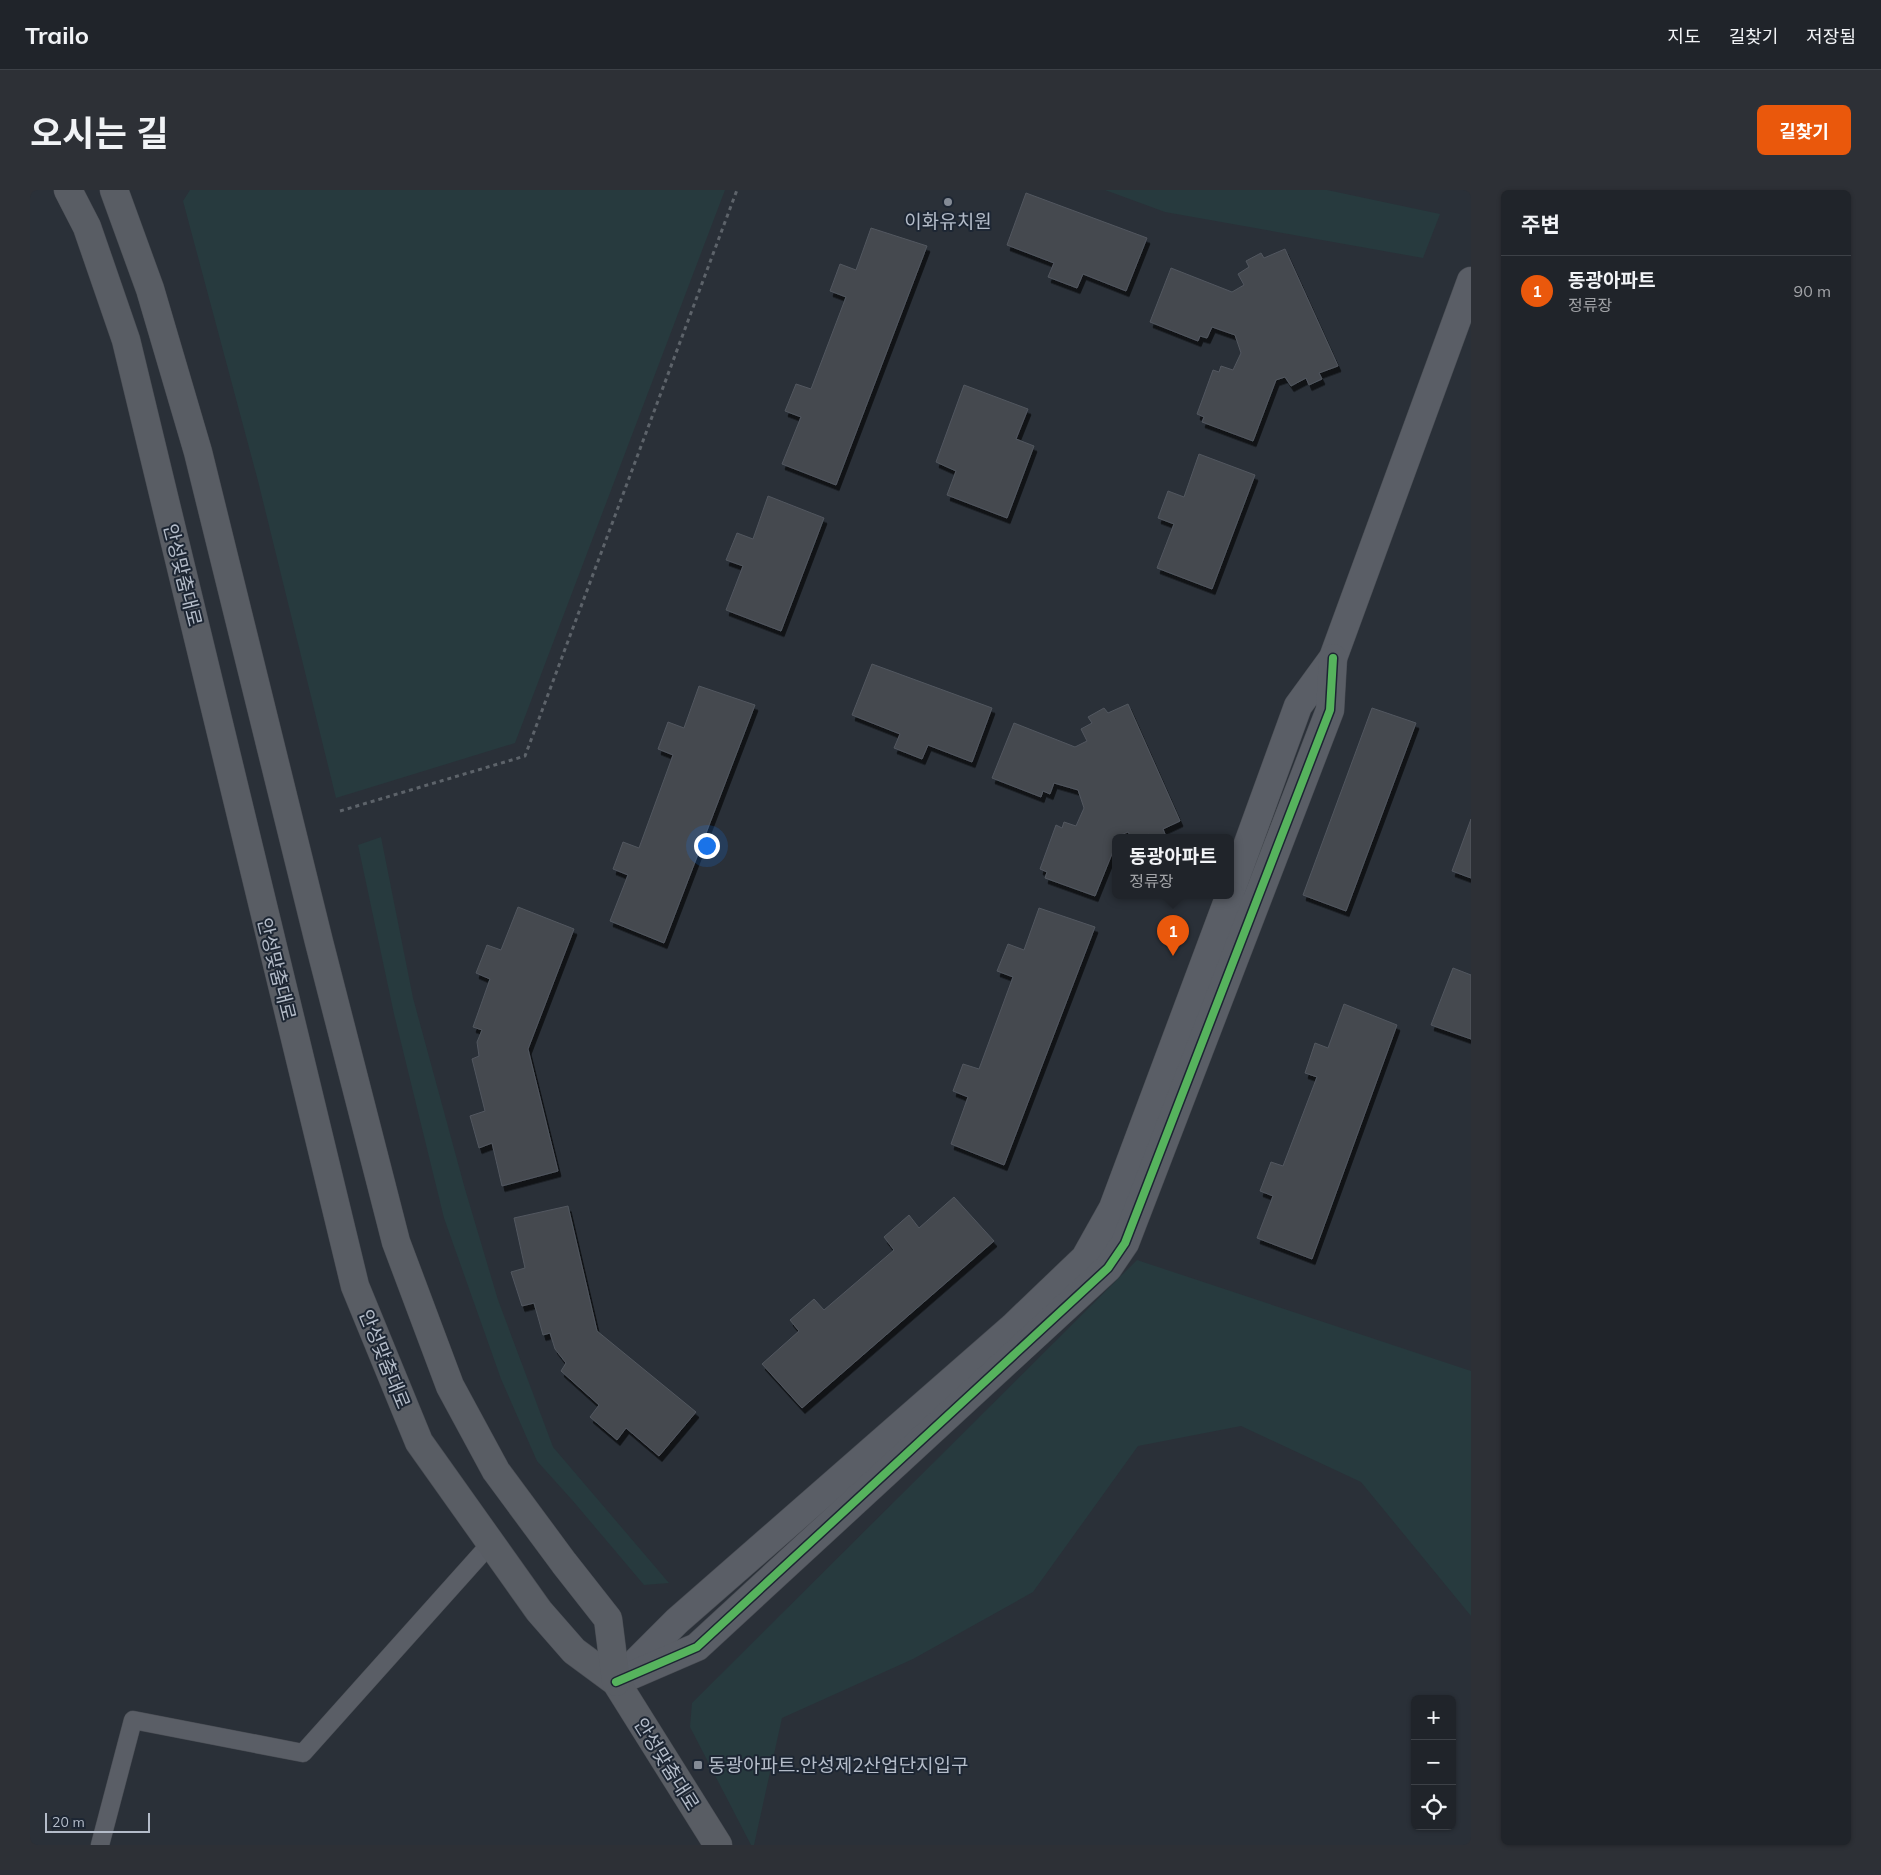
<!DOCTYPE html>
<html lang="ko">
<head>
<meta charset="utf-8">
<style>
  body { margin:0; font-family:Mulish,"Noto Sans KR",sans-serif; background:#2d3036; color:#f1f3f6 }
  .controls { position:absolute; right:15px; bottom:15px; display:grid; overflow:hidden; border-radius:8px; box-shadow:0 1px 4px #0004 }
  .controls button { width:45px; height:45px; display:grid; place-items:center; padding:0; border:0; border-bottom:1px solid #3d4147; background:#20242a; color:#f1f3f6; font:25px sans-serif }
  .scale { position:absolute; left:15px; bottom:12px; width:105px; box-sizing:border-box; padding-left:5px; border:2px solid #b4bcc9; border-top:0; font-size:14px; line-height:18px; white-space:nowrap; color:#b4bcc9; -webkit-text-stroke:4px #1d2633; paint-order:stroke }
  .you { position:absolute; left:676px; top:655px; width:18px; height:18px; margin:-12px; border:4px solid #fff; border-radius:50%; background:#1a73e8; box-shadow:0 0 0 8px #1a73e833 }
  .badge { display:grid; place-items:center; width:32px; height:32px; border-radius:50%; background:#ea580c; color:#fff; font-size:16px; font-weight:700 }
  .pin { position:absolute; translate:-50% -41px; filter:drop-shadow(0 1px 2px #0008) }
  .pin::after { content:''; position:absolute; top:26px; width:18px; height:15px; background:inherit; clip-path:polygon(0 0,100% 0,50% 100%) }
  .popup { position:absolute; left:1082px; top:644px; width:122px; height:65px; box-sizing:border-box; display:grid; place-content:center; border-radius:8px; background:#20242a; filter:drop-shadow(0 1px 4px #0005); font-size:16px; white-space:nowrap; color:#a2a4a8 }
  .popup b { font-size:19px; color:#f1f3f6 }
  .popup::after { content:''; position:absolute; left:50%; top:100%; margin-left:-10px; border:10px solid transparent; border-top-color:#20242a }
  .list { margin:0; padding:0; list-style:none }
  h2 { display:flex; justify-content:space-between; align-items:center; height:65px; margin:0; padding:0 20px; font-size:21px }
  h2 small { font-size:16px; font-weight:400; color:#a2a4a8 }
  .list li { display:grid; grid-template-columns:32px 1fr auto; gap:15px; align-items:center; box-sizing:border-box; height:70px; padding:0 20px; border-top:1px solid #3d4147 }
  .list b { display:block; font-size:19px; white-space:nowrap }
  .list p { margin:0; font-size:16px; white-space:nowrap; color:#a2a4a8 }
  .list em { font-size:16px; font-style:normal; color:#a2a4a8 }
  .icon { flex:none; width:28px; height:28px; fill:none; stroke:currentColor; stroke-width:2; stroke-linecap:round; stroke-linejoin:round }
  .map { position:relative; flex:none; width:1441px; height:1655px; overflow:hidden; border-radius:8px }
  header { display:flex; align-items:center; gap:30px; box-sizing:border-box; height:70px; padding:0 25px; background:#20242a; border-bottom:1px solid #3d4147 }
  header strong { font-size:24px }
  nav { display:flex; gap:28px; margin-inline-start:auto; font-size:18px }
  .intro { display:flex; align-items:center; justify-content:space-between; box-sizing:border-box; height:120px; padding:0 30px }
  h1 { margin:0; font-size:35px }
  .button { padding:12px 22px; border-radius:8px; background:#ea580c; color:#fff; font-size:18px; font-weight:700 }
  main { display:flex; gap:30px; padding:0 30px }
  aside { flex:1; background:#20242a; border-radius:8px; box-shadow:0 1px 4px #0004 }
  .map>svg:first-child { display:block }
  .green { fill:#273a3e }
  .building { fill:#444950; stroke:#52575f; filter:url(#shadow) }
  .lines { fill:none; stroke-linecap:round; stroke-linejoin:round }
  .service-casing { stroke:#484c53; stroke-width:19 }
  .minor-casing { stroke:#484c53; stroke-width:29 }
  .secondary-casing { stroke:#484c53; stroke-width:29 }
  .path { stroke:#5d636a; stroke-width:3; stroke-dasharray:4 4; stroke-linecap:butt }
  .service { stroke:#5a5e66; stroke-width:18 }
  .minor { stroke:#5a5e66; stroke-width:28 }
  .secondary { stroke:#595d64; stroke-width:28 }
  .cycleway-casing { stroke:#1d2633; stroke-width:11 }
  .cycleway { stroke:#56b35d; stroke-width:8 }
  .poi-dot { fill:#848b96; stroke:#1d2633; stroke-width:2 }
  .labels { text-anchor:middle; stroke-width:4; stroke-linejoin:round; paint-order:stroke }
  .poi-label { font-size:19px; fill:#b4bcc9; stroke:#1d2633 }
  .street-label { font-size:19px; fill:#b4bcc9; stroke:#1d2633 }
</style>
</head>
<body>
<header>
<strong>Trailo</strong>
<nav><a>지도</a><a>길찾기</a><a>저장됨</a></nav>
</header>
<div class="intro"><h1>오시는 길</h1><a class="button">길찾기</a></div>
<main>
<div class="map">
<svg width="1441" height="1655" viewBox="0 0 1441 1655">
  <defs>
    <filter id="shadow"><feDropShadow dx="3" dy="5.5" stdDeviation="0" flood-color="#0009"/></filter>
  </defs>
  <rect width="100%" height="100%" fill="#2a3038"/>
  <g class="green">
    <path d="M160 0H695L485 553 306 608 228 291 153 11Z"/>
    <path d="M1075 0H1297L1410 24 1393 68 1135 22Z"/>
    <path d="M351 647 383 808 435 999 468 1110 523 1257 639 1393 614 1395 543 1311 507 1271 471 1189 414 1028 364 824 328 655Z"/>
    <path d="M1107 1070 1441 1181V1426L1331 1292 1211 1236 1108 1256 1003 1402 883 1469 752 1528 724 1655H721L660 1537 662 1513Z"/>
  </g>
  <g class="building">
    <path d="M996 3 1117 48 1096 101 1053 84 1047 98 1018 87 1024 73 977 55Z"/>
    <path d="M841 38 897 56 806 295 752 274 771 227 755 221 766 194 781 199 816 107 800 101 810 74 826 80Z"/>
    <path d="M1255 59 1308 176 1289 183 1292 189 1279 195 1276 188 1261 196 1255 187 1246 190 1223 251 1172 232 1174 227 1167 224 1183 180 1189 182 1191 176 1203 180 1211 163 1205 145 1182 137 1177 148 1170 146 1168 151 1120 132 1141 78 1202 102 1214 95 1208 84 1219 77 1216 71 1231 63 1234 68Z"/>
    <path d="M934 195 998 219 986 249 1004 256 977 328 917 305 926 281 906 272Z"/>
    <path d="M1169 264 1225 285 1182 399 1127 378 1144 334 1128 328 1138 301 1154 307Z"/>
    <path d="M738 306 794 328 751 441 696 420 713 376 696 370 707 343 723 349Z"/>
    <path d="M842 474 962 518 942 572 898 555 892 569 864 558 870 544 822 525Z"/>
    <path d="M669 496 725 515 634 753 580 731 598 685 583 679 593 652 609 658 643 565 628 559 638 532 654 538Z"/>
    <path d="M1098 514 1150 631 1133 639 1135 644 1128 647H1121L1119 644 1113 647H1101L1098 642 1086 647V654L1065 706 1015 688 1017 682 1010 679 1026 635 1032 638 1034 632 1046 636 1054 618 1048 600 1024 593 1020 604 1013 601 1011 607 962 588 984 533 1045 557 1057 551 1051 539 1062 533 1058 527 1074 518 1078 523Z"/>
    <path d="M1342 518 1386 533 1316 721 1273 705Z"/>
    <path d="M1441 629V688L1422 681Z"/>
    <path d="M488 717 544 739 498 859 528 981 472 996 462 953 449 958 440 926 455 921 442 869 449 866 447 852 452 840 443 837 460 789 446 783 457 755 471 760Z"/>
    <path d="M1009 718 1065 737 974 975 921 954 938 907 923 901 933 874 949 879 983 787 967 781 978 754 994 760Z"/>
    <path d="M1423 778 1441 785V849L1401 835Z"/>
    <path d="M1314 814 1367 835 1282 1069 1227 1048 1243 1006 1230 1001 1241 972 1253 976 1287 887 1275 883 1285 853 1298 858Z"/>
    <path d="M924 1007 964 1051 772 1218 732 1174 769 1141 760 1130 784 1109 794 1120 864 1060 854 1047 879 1025 889 1038Z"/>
    <path d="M538 1016 567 1141 666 1222 629 1266 596 1238 587 1250 560 1227 569 1215 531 1181 536 1173 525 1159 520 1143 513 1145 504 1113 492 1116 481 1082 495 1078 484 1028Z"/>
  </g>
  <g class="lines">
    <defs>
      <path id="service" d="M70 1655 103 1530 273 1563 461 1353"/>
      <g id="minor">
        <path d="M1200 703 1268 516 1303 468 1441 91"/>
        <path d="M596 1482 647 1431 983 1137 1055 1068 1083 1018 1200 705"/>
        <path d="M586 1492 667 1457 1078 1078 1095 1053 1300 520 1303 468"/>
      </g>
      <g id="secondary">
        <path d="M38 0 57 37 96 150 325 1096 389 1252 509 1421 544 1461 586 1492 688 1655"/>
        <path d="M84 0 120 99 168 262 289 752 366 1052 420 1196 466 1281 534 1373 578 1429 586 1492"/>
      </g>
    </defs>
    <use href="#service" class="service-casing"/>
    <use href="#minor" class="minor-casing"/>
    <use href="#secondary" class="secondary-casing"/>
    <path class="path" d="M310 621 495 566 707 0"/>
    <use href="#service" class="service"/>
    <use href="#minor" class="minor"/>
    <use href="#secondary" class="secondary"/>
    <defs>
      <path id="cycleway" d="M586 1492 667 1457 1078 1078 1095 1053 1300 520 1303 468"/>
    </defs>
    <use href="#cycleway" class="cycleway-casing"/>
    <use href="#cycleway" class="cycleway"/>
  </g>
  <g class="poi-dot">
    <circle cx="918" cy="12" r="5"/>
    <rect x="663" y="1570" width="10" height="10" rx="2.5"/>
  </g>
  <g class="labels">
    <g class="poi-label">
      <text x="918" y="38">이화유치원</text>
      <text x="678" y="1582" text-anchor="start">동광아파트.안성제2산업단지입구</text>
    </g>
    <g class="street-label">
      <text transform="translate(153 385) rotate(76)" y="7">안성맞춤대로</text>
      <text transform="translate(247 779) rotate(76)" y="7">안성맞춤대로</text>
      <text transform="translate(355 1169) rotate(68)" y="7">안성맞춤대로</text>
      <text transform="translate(637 1574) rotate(58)" y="7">안성맞춤대로</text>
    </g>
  </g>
</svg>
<div class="controls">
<button>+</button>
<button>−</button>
<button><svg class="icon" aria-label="locate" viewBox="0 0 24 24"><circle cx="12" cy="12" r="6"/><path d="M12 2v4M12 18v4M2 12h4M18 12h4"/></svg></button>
</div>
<div class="scale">20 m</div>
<div class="you"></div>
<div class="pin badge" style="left:1143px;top:766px">1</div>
<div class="popup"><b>동광아파트</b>정류장</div>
</div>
<aside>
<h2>주변<small></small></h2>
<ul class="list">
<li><span class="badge">1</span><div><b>동광아파트</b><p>정류장</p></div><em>90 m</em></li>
</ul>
</aside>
</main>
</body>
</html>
